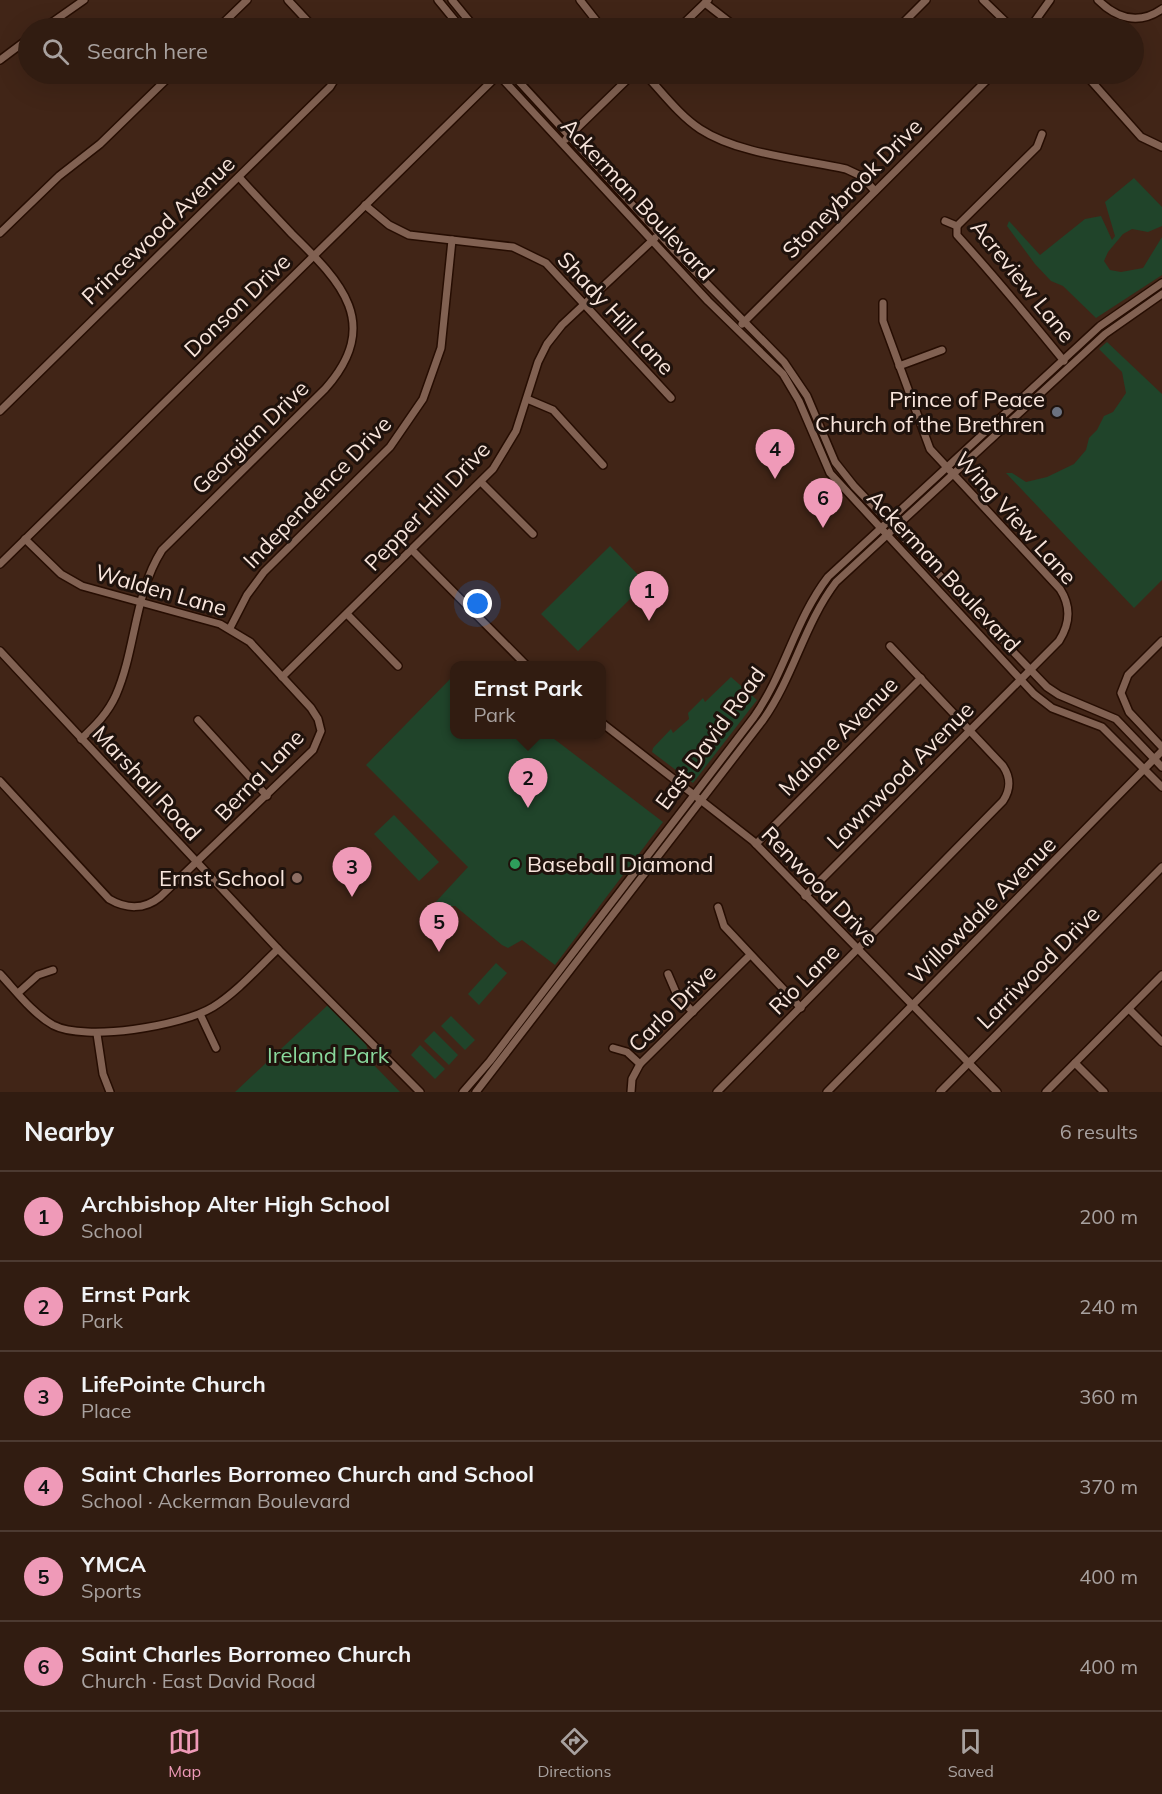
<!DOCTYPE html>
<html lang="en">
<head>
<meta charset="utf-8">
<style>
  body { margin:0; font-family:Mulish,sans-serif; background:#3d291f; color:#f1f3f6 }
  .you { position:absolute; left:478px; top:604px; width:21px; height:21px; margin:-15px; border:4px solid #fff; border-radius:50%; background:#1a73e8; box-shadow:0 0 0 9px #1a73e833 }
  .badge { display:grid; place-items:center; width:39px; height:39px; border-radius:50%; background:#ef9ab8; color:#111; font-size:20px; font-weight:700 }
  .pin { position:absolute; translate:-50% -50px; filter:drop-shadow(0 2px 3px #0008) }
  .pin::after { content:''; position:absolute; top:32px; width:21px; height:18px; background:inherit; clip-path:polygon(0 0,100% 0,50% 100%) }
  .popup { position:absolute; left:450px; top:661px; width:156px; height:78px; box-sizing:border-box; display:grid; place-content:center; border-radius:12px; background:#311c11; filter:drop-shadow(0 2px 4px #0005); font-size:20px; white-space:nowrap; color:#a8a19f }
  .popup b { font-size:22px; color:#f1f3f6 }
  .popup::after { content:''; position:absolute; left:50%; top:100%; margin-left:-12px; border:12px solid transparent; border-top-color:#311c11 }
  .list { margin:0; padding:0; list-style:none }
  h2 { display:flex; justify-content:space-between; align-items:center; height:78px; margin:0; padding:0 24px; font-size:26px }
  h2 small { font-size:20px; font-weight:400; color:#a8a19f }
  .list li { display:grid; grid-template-columns:39px 1fr auto; gap:18px; align-items:center; box-sizing:border-box; height:90px; padding:0 24px; border-top:2px solid #4c3a31 }
  .list b { display:block; font-size:22px; white-space:nowrap }
  .list p { margin:0; font-size:20px; white-space:nowrap; color:#a8a19f }
  .list em { font-size:20px; font-style:normal; color:#a8a19f }
  .icon { flex:none; width:33px; height:33px; fill:none; stroke:currentColor; stroke-width:2; stroke-linecap:round; stroke-linejoin:round }
  .map { position:relative; flex:none; width:1162px; height:1092px; overflow:hidden }
  .search { position:absolute; background:#311c11; box-shadow:0 6px 24px #0002; left:18px; right:18px; top:18px; height:66px; display:flex; align-items:center; gap:15px; box-sizing:border-box; padding:0 21px; border-radius:33px; color:#a8a19f; font-size:22px }
  .sheet { height:618px; background:#311c11 }
  nav { display:flex; justify-content:space-around; align-items:center; box-sizing:border-box; height:84px; border-top:2px solid #4c3a31; background:#311c11; font-size:16px; color:#a8a19f }
  nav a { display:grid; justify-items:center; gap:3px }
  nav .on { color:#ef9ab8 }
  .map>svg:first-child { display:block }
  .green { fill:#20442a }
  .lines { fill:none; stroke-linecap:round; stroke-linejoin:round }
  .minor-casing { stroke:#260d02; stroke-width:10 }
  .minor { stroke:#816152; stroke-width:7 }
  .worship-dot { fill:#6b7280; stroke:#1f120c; stroke-width:2 }
  .leisure-dot { fill:#2e9e5b; stroke:#1f120c; stroke-width:2 }
  .education-dot { fill:#8d6e63; stroke:#1f120c; stroke-width:2 }
  .labels { text-anchor:middle; stroke-width:6; stroke-linejoin:round; paint-order:stroke }
  .street-label { font-size:22px; fill:#f8e5dc; stroke:#1f120c }
  .poi-label { font-size:22px; fill:#f8e5dc; stroke:#1f120c; text-anchor:end }
  .park-label { font-size:22px; fill:#89d89c; stroke:#1f120c }
</style>
</head>
<body>
<div class="map">
<svg width="1162" height="1092" viewBox="0 0 1162 1092">
  <rect width="100%" height="100%" fill="#412517"/>
  <g class="green">
    <path d="M1134 178 1162 207V226L1148 232 1132 229 1123 234 1108 252 1104 261 1110 270 1121 272 1143 268 1162 237V275L1096 318 1063 286 1051 281 1035 264 1007 226 1009 221 1040 255 1085 219 1101 216 1112 240 1115 236 1105 202Z"/>
    <path d="M1107 342 1162 394V580L1134 608 1006 473H1012L1026 482 1047 477 1074 464 1086 450 1089 438 1097 430 1104 416 1113 412 1126 393 1122 372 1099 349Z"/>
    <path d="M610 546 646 583 578 651 541 614Z"/>
    <path d="M454 675V734L549 735 663 822 555 965 522 940 508 948 502 945 455 906H432L468 867 366 765Z"/>
    <path d="M731 677 757 700 693 783 652 752 653 748 671 729 673 733 689 719 688 713 703 698 705 702Z"/>
    <path d="M394 815 439 862 419 881 374 834Z"/>
    <path d="M496 963 507 973 479 1005 468 994Z"/>
    <path d="M330 1003 364 1038 372 1063 400 1092H235Z"/>
    <path d="M451 1016 475 1040 465 1050 441 1026Z"/>
    <path d="M434 1031 458 1055 449 1065 424 1041Z"/>
    <path d="M420 1045 445 1069 435 1079 411 1055Z"/>
  </g>
  <g class="lines">
    <defs>
      <g id="minor">
        <path d="M288 0 314 28"/>
        <path d="M438 0 461 28"/>
        <path d="M452 0 475 28"/>
        <path d="M580 0 602 28"/>
        <path d="M983 0 1012 28"/>
        <path d="M1098 0C1117 19 1139 25 1162 9"/>
        <path d="M705 3 737 28"/>
        <path d="M44 28 84 0"/>
        <path d="M218 28 247 0"/>
        <path d="M679 28 708 0"/>
        <path d="M898 28 926 0"/>
        <path d="M1030 28 1050 0"/>
        <path d="M0 60 28 39"/>
        <path d="M498 74 708 301 783 374 799 401 830 473 1034 694 1052 708 1102 727 1162 787"/>
        <path d="M512 74 673 249 784 362 807 396 835 462 854 486 1047 687 1059 695 1116 719 1162 767"/>
        <path d="M645 74C662 92 679 115 700 129 738 154 801 159 846 169L861 176 875 191"/>
        <path d="M1085 74 1141 137 1162 147"/>
        <path d="M566 139 633 74"/>
        <path d="M365 205 389 225 409 235 513 247 546 263 671 398"/>
        <path d="M945 221 957 226"/>
        <path d="M957 226V235C994 276 1029 318 1064 361"/>
        <path d="M957 226 1037 147 1042 134"/>
        <path d="M0 233 59 176 100 144 172 74"/>
        <path d="M742 324 993 74"/>
        <path d="M899 366 942 350"/>
        <path d="M527 399 553 410 603 465"/>
        <path d="M0 411 330 87 338 74"/>
        <path d="M481 482 533 534"/>
        <path d="M412 550 527 666"/>
        <path d="M0 564 499 74"/>
        <path d="M347 614 398 666"/>
        <path d="M230 628 247 595 264 572 390 447 423 399 441 348 452 240"/>
        <path d="M1162 641 1128 675 1121 693 1129 712 1162 747"/>
        <path d="M0 651 278 949 420 1092"/>
        <path d="M282 677 493 469 516 431 538 362 547 344 562 325 655 238"/>
        <path d="M198 720 267 796"/>
        <path d="M602 723 753 841 997 1092"/>
        <path d="M81 739C95 726 108 713 116 695 136 649 134 594 162 550L325 389C383 324 341 282 292 234 274 215 256 196 239 177"/>
        <path d="M0 781 109 899C126 909 144 910 160 897L313 750 321 731 318 719 311 708 250 642 220 624 82 586 61 574 25 539"/>
        <path d="M756 844 921 678"/>
        <path d="M805 896 1059 641C1070 624 1071 606 1060 589L930 449 883 321V303"/>
        <path d="M718 907 724 926 801 1008"/>
        <path d="M0 974C16 991 32 1013 53 1025 85 1042 182 1026 213 1007 237 992 258 968 278 949"/>
        <path d="M668 974 677 995 693 1012"/>
        <path d="M18 993 38 975 53 970"/>
        <path d="M1129 1009 1162 1042"/>
        <path d="M200 1014 216 1048"/>
        <path d="M97 1034 103 1074 110 1092"/>
        <path d="M613 1048 627 1052 640 1064"/>
        <path d="M1075 1063 1104 1092"/>
        <path d="M463 1092 490 1061 754 717C785 673 795 620 828 577L1100 326 1162 283"/>
        <path d="M476 1092 763 720C794 676 804 624 836 582L1105 334 1162 294"/>
        <path d="M631 1092 632 1079 640 1064 750 955"/>
        <path d="M717 1092 1003 801C1011 789 1011 778 1003 766L890 646"/>
        <path d="M827 1092 1162 751"/>
        <path d="M940 1092 1162 867"/>
        <path d="M1046 1092 1162 975"/>
      </g>
    </defs>
    <use href="#minor" class="minor-casing"/>
    <use href="#minor" class="minor"/>
  </g>
  <circle class="worship-dot" cx="1057" cy="412" r="6"/>
  <circle class="leisure-dot" cx="515" cy="864" r="6"/>
  <circle class="education-dot" cx="297" cy="878" r="6"/>
  <g class="labels">
    <g class="street-label">
      <text transform="translate(852 188) rotate(-45)" y="8">Stoneybrook Drive</text>
      <text transform="translate(638 199) rotate(47)" y="8">Ackerman Boulevard</text>
      <text transform="translate(158 230) rotate(-44)" y="8">Princewood Avenue</text>
      <text transform="translate(1023 281) rotate(51)" y="8">Acreview Lane</text>
      <text transform="translate(237 305) rotate(-44)" y="8">Donson Drive</text>
      <text transform="translate(616 313) rotate(47)" y="8">Shady Hill Lane</text>
      <text transform="translate(250 437) rotate(-44)" y="8">Georgian Drive</text>
      <text transform="translate(317 492) rotate(-46)" y="8">Independence Drive</text>
      <text transform="translate(427 506) rotate(-46)" y="8">Pepper Hill Drive</text>
      <text transform="translate(1016 518) rotate(48)" y="8">Wing View Lane</text>
      <text transform="translate(944 571) rotate(47)" y="8">Ackerman Boulevard</text>
      <text transform="translate(161 590) rotate(16)" y="8">Walden Lane</text>
      <text transform="translate(838 736) rotate(-45)" y="8">Malone Avenue</text>
      <text transform="translate(710 738) rotate(-54)" y="8">East David Road</text>
      <text transform="translate(259 775) rotate(-46)" y="8">Berna Lane</text>
      <text transform="translate(900 775) rotate(-45)" y="8">Lawnwood Avenue</text>
      <text transform="translate(147 783) rotate(47)" y="8">Marshall Road</text>
      <text transform="translate(820 886) rotate(46)" y="8">Renwood Drive</text>
      <text transform="translate(982 910) rotate(-45)" y="8">Willowdale Avenue</text>
      <text transform="translate(1038 967) rotate(-45)" y="8">Larriwood Drive</text>
      <text transform="translate(804 979) rotate(-45)" y="8">Rio Lane</text>
      <text transform="translate(672 1008) rotate(-45)" y="8">Carlo Drive</text>
    </g>
    <g class="poi-label">
      <text x="1045" y="407">Prince of Peace<tspan x="1045" dy="25">Church of the Brethren</tspan></text>
      <text x="527" y="872" text-anchor="start">Baseball Diamond</text>
      <text x="285" y="886">Ernst School</text>
    </g>
    <g class="park-label">
      <text x="328" y="1063">Ireland Park</text>
    </g>
  </g>
</svg>
<div class="you"></div>
<div class="pin badge" style="left:649px;top:621px">1</div>
<div class="pin badge" style="left:528px;top:808px">2</div>
<div class="popup"><b>Ernst Park</b>Park</div>
<div class="pin badge" style="left:352px;top:897px">3</div>
<div class="pin badge" style="left:775px;top:479px">4</div>
<div class="pin badge" style="left:439px;top:952px">5</div>
<div class="pin badge" style="left:823px;top:528px">6</div>
<div class="search"><svg class="icon" aria-label="search" viewBox="0 0 24 24"><circle cx="10" cy="10" r="6"/><path d="M15 15l6 6"/></svg>Search here</div>
</div>
<section class="sheet">
<h2>Nearby<small>6 results</small></h2>
<ul class="list">
<li><span class="badge">1</span><div><b>Archbishop Alter High School</b><p>School</p></div><em>200 m</em></li>
<li><span class="badge">2</span><div><b>Ernst Park</b><p>Park</p></div><em>240 m</em></li>
<li><span class="badge">3</span><div><b>LifePointe Church</b><p>Place</p></div><em>360 m</em></li>
<li><span class="badge">4</span><div><b>Saint Charles Borromeo Church and School</b><p>School · Ackerman Boulevard</p></div><em>370 m</em></li>
<li><span class="badge">5</span><div><b>YMCA</b><p>Sports</p></div><em>400 m</em></li>
<li><span class="badge">6</span><div><b>Saint Charles Borromeo Church</b><p>Church · East David Road</p></div><em>400 m</em></li>
</ul>
</section>
<nav>
<a class="on"><svg class="icon" aria-label="map" viewBox="0 0 24 24"><path d="M3 6l6-2 6 2 6-2v14l-6 2-6-2-6 2zM9 4v14M15 6v14"/></svg>Map</a>
<a><svg class="icon" aria-label="directions" viewBox="0 0 24 24"><path d="M12 3l9 9-9 9-9-9zM9 14v-3h6M13 9l2 2-2 2"/></svg>Directions</a>
<a><svg class="icon" aria-label="saved" viewBox="0 0 24 24"><path d="M7 4h10v16l-5-4-5 4z"/></svg>Saved</a>
</nav>
</body>
</html>
